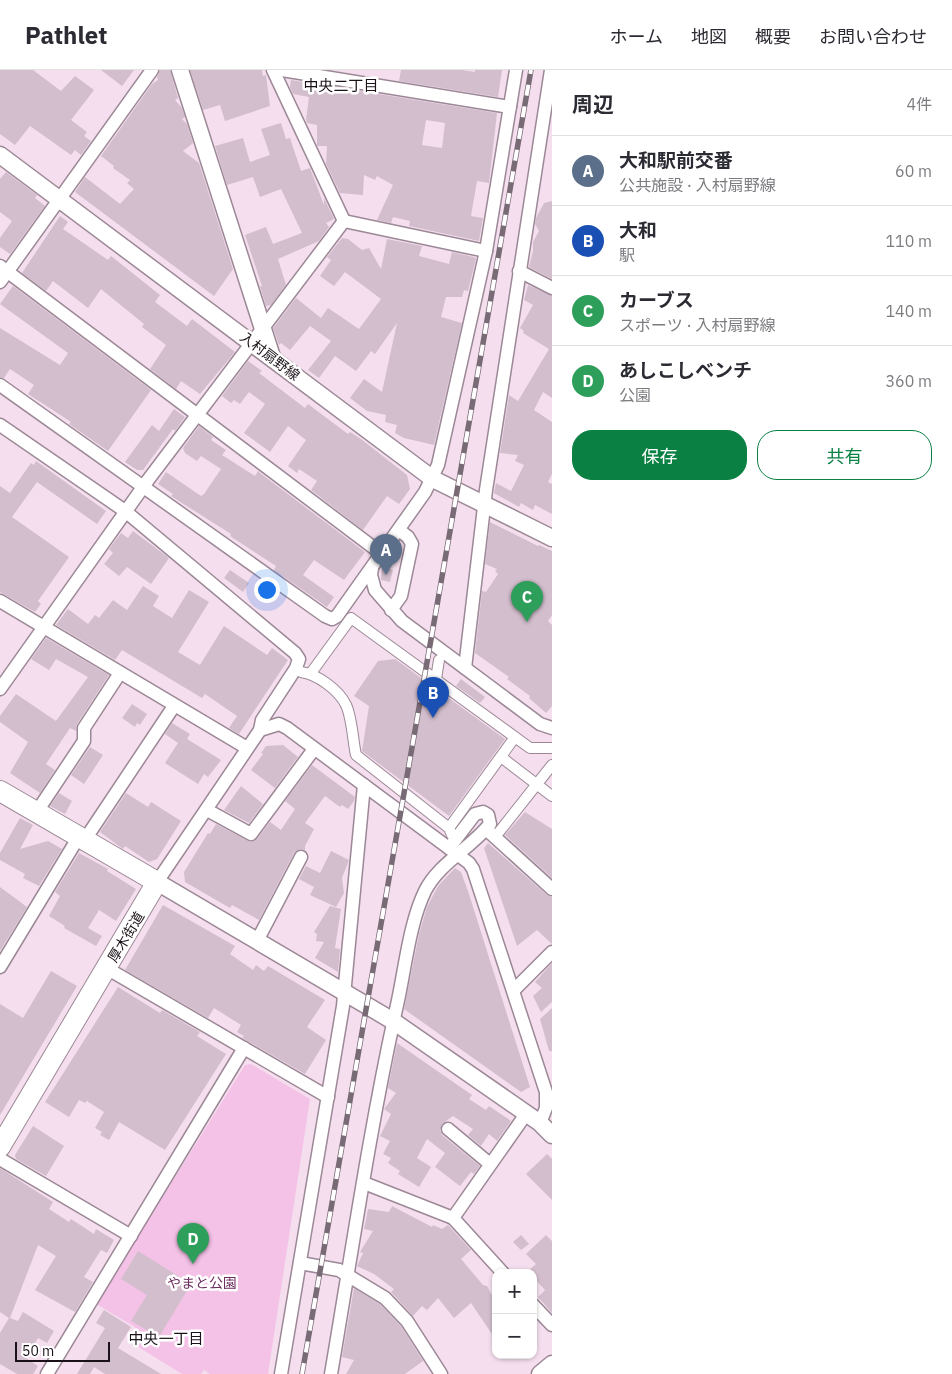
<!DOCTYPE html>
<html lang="ja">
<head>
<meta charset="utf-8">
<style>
  body { margin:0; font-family:"IBM Plex Sans","Noto Sans JP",sans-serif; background:#f2f2f3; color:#2b2b33 }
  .controls { position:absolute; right:15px; bottom:15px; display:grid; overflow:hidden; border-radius:10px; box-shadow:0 1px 4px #0004 }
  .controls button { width:45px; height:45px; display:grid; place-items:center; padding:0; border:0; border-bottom:1px solid #e1e1e2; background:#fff; color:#2b2b33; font:25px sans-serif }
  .scale { position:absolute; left:15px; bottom:12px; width:95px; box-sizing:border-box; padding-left:5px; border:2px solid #1a1218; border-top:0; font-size:14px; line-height:18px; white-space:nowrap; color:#1a1218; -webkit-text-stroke:4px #fff; paint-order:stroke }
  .you { position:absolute; left:266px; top:519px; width:18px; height:18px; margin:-12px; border:4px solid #fff; border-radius:50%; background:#1a73e8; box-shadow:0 0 0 8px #1a73e833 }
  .badge { display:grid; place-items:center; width:32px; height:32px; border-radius:50%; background:#0b8043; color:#fff; font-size:16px; font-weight:700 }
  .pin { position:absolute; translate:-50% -41px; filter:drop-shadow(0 1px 2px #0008) }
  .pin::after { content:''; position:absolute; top:26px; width:18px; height:15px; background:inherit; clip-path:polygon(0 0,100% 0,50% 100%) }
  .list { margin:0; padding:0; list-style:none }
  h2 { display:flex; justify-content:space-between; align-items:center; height:65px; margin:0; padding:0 20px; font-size:21px }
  h2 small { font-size:16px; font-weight:400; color:#7c7c81 }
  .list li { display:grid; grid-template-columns:32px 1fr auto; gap:15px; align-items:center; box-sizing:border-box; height:70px; padding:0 20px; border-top:1px solid #e1e1e2 }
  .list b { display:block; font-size:19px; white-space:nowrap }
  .list p { margin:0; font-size:16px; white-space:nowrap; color:#7c7c81 }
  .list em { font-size:16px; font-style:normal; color:#7c7c81 }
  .actions { display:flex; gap:10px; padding:15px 20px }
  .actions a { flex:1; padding:11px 0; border:1px solid #0b8043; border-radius:20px; text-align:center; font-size:18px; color:#0b8043 }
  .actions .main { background:#0b8043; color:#fff }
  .map { position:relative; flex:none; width:552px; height:1304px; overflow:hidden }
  header { display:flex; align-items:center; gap:30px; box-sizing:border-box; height:70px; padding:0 25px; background:#fff; border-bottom:1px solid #e1e1e2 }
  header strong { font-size:24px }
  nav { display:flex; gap:28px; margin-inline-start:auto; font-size:18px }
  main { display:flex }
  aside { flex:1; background:#fff }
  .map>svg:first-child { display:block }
  .green { fill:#f4c2e7 }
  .building { fill:#d3becd; fill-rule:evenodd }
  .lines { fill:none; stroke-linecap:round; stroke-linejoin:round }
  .pedestrian-casing { stroke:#9c8896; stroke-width:12 }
  .minor-casing { stroke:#9c8896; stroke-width:15 }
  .tertiary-casing { stroke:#9c8896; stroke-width:19 }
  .primary-casing { stroke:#9c8896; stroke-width:22 }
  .pedestrian { stroke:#fff; stroke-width:10 }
  .minor { stroke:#fff; stroke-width:12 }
  .tertiary { stroke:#fff; stroke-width:16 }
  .primary { stroke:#fff; stroke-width:20 }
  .rail-casing { stroke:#796b75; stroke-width:5.5 }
  .rail { stroke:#fff; stroke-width:4; stroke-dasharray:11; stroke-linecap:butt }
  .labels { text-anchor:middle; stroke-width:5; stroke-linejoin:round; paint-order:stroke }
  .street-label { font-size:14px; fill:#1a1218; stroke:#fff }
  .park-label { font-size:14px; fill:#6c2d5f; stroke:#fff }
  .neighbourhood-label { font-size:15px; fill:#1a1218; stroke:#fff }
</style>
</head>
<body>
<header>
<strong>Pathlet</strong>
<nav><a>ホーム</a><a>地図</a><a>概要</a><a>お問い合わせ</a></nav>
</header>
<main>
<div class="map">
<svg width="552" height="1304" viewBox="0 0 552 1304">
  <rect width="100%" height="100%" fill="#f5dfef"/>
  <path class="green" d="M251 994 310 1029 268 1304H210L204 1300 201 1304H182L127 1270 135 1257 96 1234 245 995Z"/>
  <g class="building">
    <path d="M0 0H33L61 21 75 6 94 20 71 50 87 62 84 66 91 71 81 85 75 80 71 85 30 56 15 75 0 64Z"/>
    <path d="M101 0H134L122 16Z"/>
    <path d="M160 0H170L178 28 175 30 182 38 185 47 182 49 187 54 193 73 183 81 199 93 233 199 214 226 75 122 85 107 120 134 134 119 127 113 130 110 113 98 114 96 101 86 152 14 158 10 157 7Z"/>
    <path d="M190 0H262L263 6 266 5 270 36 225 51 220 35 203 40Z"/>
    <path d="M401 0H462L475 2V0H502L498 27 399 11Z"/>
    <path d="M291 10 497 43 489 113 477 111 471 146 483 148 479 171 409 156 410 151 393 147 391 153 377 150 393 115 377 106 375 110 364 105 363 125 340 123 326 94 327 76H317V55L307 53 306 50 309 27 293 24 290 17ZM426 50 445 53 442 78 422 75Z"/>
    <path d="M281 53 286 69 290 68 301 101 310 98 324 135V128L334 149 326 153 329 157 319 171 278 189 286 215 271 235 266 236 260 216H262L245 165 266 157 273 174 302 163 281 119 260 127 253 107 227 115 215 76 243 68 250 92 270 85 261 59Z"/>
    <path d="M6 102 37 125 35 128 45 136 10 184 0 177V168L12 151 0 142V109Z"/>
    <path d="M552 131V209L529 197 533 181V172L539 161 535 154 536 148 544 133Z"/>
    <path d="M60 146 68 152 63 159 108 190 111 186 160 225 155 232 187 256 192 249 235 282 200 324 181 311 176 319 150 299 166 275 142 257 144 254 101 219 88 238 53 211 46 221 22 203Z"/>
    <path d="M342 168 348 169 362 180 369 178 381 199 387 169 422 176 419 186 449 194 452 182 474 187 476 189 468 221 464 220 462 227H446L441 247 462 253 434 375 404 368 395 363 397 355 385 352 386 345 367 341 350 328 364 309 382 322 397 253 375 284 371 281 356 301 335 286 319 308 308 300 331 271 310 256 290 280 281 273 279 275 273 258 296 228 321 248 328 238 359 259 381 229 345 202 334 216 320 206 331 190 327 187Z"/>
    <path d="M528 215 552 226V328L543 322 534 340 552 352V404L548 412 552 414V444L535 435 533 440 521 433 519 437 494 423 496 413 511 421 524 395 515 391 518 385 500 383 509 325 518 331 549 279 523 263 524 261 520 258 533 235 524 230Z"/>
    <path d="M13 216 151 320 108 381 69 354 71 352 28 324 34 315 10 299 4 308 0 307V258L60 295 68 283 0 234Z"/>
    <path d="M248 291 262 301 259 303 305 338 308 334 348 364 350 362 361 369 407 405 410 419 399 434 387 426 363 460 311 420 317 411 299 399 297 403 288 396 306 370 288 356 270 382 244 363 265 334 249 322 240 334 234 330 231 333 222 326Z"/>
    <path d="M174 339 185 347 175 361 173 359 143 400H137L125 392 152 355 159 361Z"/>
    <path d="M199 356 213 367 211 370 226 380 222 385 255 406 258 401 260 403 365 482 344 510 314 490 303 505 334 527 327 537 274 500 276 496 230 466 231 464 171 426 173 424 158 414 166 402 201 426 204 424 221 399 201 386 197 391 185 383 183 378Z"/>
    <path d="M36 391 106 441 97 454 37 412 12 447 69 487 38 531 41 534 35 542 0 522V416L10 423 31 393 34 395Z"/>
    <path d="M490 452 538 476 539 475 552 481V545L548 551 552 555V636L546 643 529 628 530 626 507 609 509 607 475 583 482 521 486 522 498 504 495 501 497 499 485 494Z"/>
    <path d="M133 461 169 488 151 514 127 497 119 506 104 494 113 483 109 479 121 463 128 468Z"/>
    <path d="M382 497 393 500 390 512 381 510Z"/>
    <path d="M230 500 249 513 243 522 224 508Z"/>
    <path d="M143 516 159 526 153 536 172 548 189 520 209 532 178 582 200 595 224 556 267 585 272 578 288 590 239 664 229 658 237 646 205 624 202 628 122 580 115 590 56 555 68 539 88 554 95 545 99 548 113 530 127 540Z"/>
    <path d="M46 568 109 605 77 654 76 661 70 658 46 694 55 700 40 723 10 703 28 672 0 652V646L16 624 56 651 88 607 56 589 49 600 31 589Z"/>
    <path d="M395 589 505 669 449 746 362 681 369 636 354 626 378 591Z"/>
    <path d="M461 609 485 627 480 633 456 616Z"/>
    <path d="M132 634 147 644 140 655 137 653 135 657 122 648Z"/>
    <path d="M172 653 190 664 187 669 221 690 208 707 204 704 198 714 165 693 178 673 165 664Z"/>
    <path d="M283 675 298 687 275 718 251 700 263 684 261 683 266 676Z"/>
    <path d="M90 677 103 685 84 714 71 705Z"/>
    <path d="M312 695 355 727 354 731 348 739 342 735 340 737 325 726 305 753 314 759 305 776V780L300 779 294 783 259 850 232 835 230 838 185 812 184 802 208 763 210 764 216 754 250 772 257 769 270 752 281 760 295 739 285 731Z"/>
    <path d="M241 716 263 734 249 753 224 740Z"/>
    <path d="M59 723 72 731 65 744 50 736Z"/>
    <path d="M126 723 148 737 151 732 181 751 157 789 149 792 125 776 123 779 100 762Z"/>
    <path d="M525 742 552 759V808L505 765Z"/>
    <path d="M20 748 33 755 20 779 48 771 62 779 39 816 23 808 25 804 0 790V783Z"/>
    <path d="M488 773 547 825 552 827V874L537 860 517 876 484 778Z"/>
    <path d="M331 781 349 790 342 808 344 823 336 837 310 825 314 817 299 809 306 796 320 803Z"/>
    <path d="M79 783 108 799 107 801 136 819 116 851 99 840 88 858 102 866 96 876 64 858 65 856 49 846 60 826 55 822Z"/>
    <path d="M455 798 461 802 468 821 530 1017 521 1022 404 939 419 864 427 837 438 816Z"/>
    <path d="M0 817 27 837 0 881Z"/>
    <path d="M163 835 235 876 230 884 253 900 256 895 264 901 268 896 325 930 307 957 326 970 305 1004 242 968 244 966 237 962 241 955 214 938 208 948 125 900Z"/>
    <path d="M330 836 341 839 335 878 340 879 338 902 315 888 324 872 316 871 317 864 314 862Z"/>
    <path d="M552 893V932L541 942 533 926 542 918 535 912Z"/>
    <path d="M51 901 77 916 0 1045V934L23 948Z"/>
    <path d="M118 917 160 943 162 940 200 962 197 966 226 984 165 1080 119 1052 109 1070 100 1065 102 1062 95 1058 104 1042 87 1031 85 1033 79 1030 69 1047 45 1032Z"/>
    <path d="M552 938V981H549L540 949Z"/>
    <path d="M397 973 472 1025 469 1029 486 1040 489 1036 511 1051 497 1071 489 1064 481 1076 468 1065 473 1059 453 1046 442 1054 440 1060 442 1065 480 1096 474 1104 471 1102 460 1116 435 1097 445 1083 427 1069 417 1088 431 1097 419 1117 398 1104 400 1101 388 1093 391 1088 383 1084 390 1071 380 1066 391 1044 384 1039 396 1023 388 1018Z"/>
    <path d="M33 1056 64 1076 46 1106 16 1089 15 1085Z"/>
    <path d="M547 1084 552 1089V1130L526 1104Z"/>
    <path d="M0 1098 53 1132 49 1139 69 1152 71 1149 94 1164 96 1159 114 1170 107 1183 101 1180 84 1207 93 1212 75 1242 35 1220 56 1186 38 1175 10 1248 18 1251 23 1242 54 1261 47 1273 38 1268 26 1288 38 1296 33 1304H17L0 1294V1263L9 1248 0 1242Z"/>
    <path d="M392 1136 432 1157 433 1155 442 1159 448 1155 471 1180 461 1189 483 1215 487 1216 496 1233V1270L471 1233 454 1248 438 1228 427 1240 422 1236 413 1246 391 1222 394 1219 374 1204 357 1196 363 1183 360 1182 373 1161 364 1159 368 1139 389 1142Z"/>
    <path d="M521 1165 529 1174 521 1180 513 1172Z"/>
    <path d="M546 1165 552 1171V1243L538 1227 545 1220 533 1207V1203L528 1201 536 1194 526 1184Z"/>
    <path d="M138 1181 191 1214 159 1267 131 1251 147 1225 121 1209Z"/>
    <path d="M354 1218 380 1234 401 1256 423 1291 405 1304H346L354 1290 342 1287Z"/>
    <path d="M104 1240 131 1257 118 1278 161 1304H105L94 1297 90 1304H77L105 1258 96 1253Z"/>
  </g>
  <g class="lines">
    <defs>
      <g id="pedestrian">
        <path d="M301 602C317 604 339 620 346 635 352 647 353 672 356 685L449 758 452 765"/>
        <path d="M311 603 351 548 530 678H552"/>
        <path d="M436 609 439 590"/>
        <path d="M501 687 552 726"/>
        <path d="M449 758 515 667"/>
        <path d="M499 762 552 695"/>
      </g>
      <g id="minor">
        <path d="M273 0 344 151"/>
        <path d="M282 0 510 37"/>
        <path d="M344 151 486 181"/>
        <path d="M0 196 382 484"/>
        <path d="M519 201 552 218"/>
        <path d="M0 212 152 0"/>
        <path d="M0 315 325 546 332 549 337 546 425 422 438 395 486 181 516 0"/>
        <path d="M0 355 125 441 295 583 299 589 296 598 262 650 260 660 157 812"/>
        <path d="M372 498 371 505 375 520 402 551 540 654 552 658"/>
        <path d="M0 531 247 678"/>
        <path d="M391 540 401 526 412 474 408 467 399 460"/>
        <path d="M465 598 486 420 551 0"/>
        <path d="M0 619 148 410 344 151"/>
        <path d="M260 660 279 654 287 658 469 793 473 799 546 1022V1038L540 1053"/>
        <path d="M207 740 251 764 314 679"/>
        <path d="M36 743 84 671V658L120 603"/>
        <path d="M486 759 552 819"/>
        <path d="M84 771 174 636"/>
        <path d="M257 871 301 787"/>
        <path d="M0 897 78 768"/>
        <path d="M108 899 328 1027"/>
        <path d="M514 920 552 882"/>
        <path d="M448 1059 490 1094"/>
        <path d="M0 1089 131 1166"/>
        <path d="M364 1113 453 1148 503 1203"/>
        <path d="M453 1148 526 1044"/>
        <path d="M300 1193 339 1200 385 1228 407 1251 441 1304"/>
        <path d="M533 1235 552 1255"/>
        <path d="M47 1304 244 978"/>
        <path d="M281 1304 343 936 364 715"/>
        <path d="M331 1304C352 1181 370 1057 397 935 405 900 409 854 425 821 439 793 471 778 490 754L488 745 483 742 475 744 449 778"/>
      </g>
      <g id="tertiary">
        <path d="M180 0 272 287"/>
        <path d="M0 85 433 409 552 468"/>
        <path d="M157 812 393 951 540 1053 552 1065"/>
        <path d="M540 1304 552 1294"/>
      </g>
      <path id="primary" d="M0 721 157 812 0 1077"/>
    </defs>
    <use href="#pedestrian" class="pedestrian-casing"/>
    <use href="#minor" class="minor-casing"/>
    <use href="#tertiary" class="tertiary-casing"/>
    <use href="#primary" class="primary-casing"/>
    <use href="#pedestrian" class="pedestrian"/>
    <use href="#minor" class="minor"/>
    <use href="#tertiary" class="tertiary"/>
    <use href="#primary" class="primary"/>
    <defs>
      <path id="rail" d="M302 1304 531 0"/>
    </defs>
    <use href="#rail" class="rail-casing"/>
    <use href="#rail" class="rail"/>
  </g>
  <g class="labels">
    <g class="street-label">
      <text transform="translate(270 286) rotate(37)" y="5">入村扇野線</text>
      <text transform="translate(126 867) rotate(-59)" y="5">厚木街道</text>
    </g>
    <g class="park-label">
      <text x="202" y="1218">やまと公園</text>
    </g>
    <g class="neighbourhood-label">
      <text x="341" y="21">中央二丁目</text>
      <text x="166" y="1274">中央一丁目</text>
    </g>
  </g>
</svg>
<div class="controls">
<button>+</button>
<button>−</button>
</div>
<div class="scale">50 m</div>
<div class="you"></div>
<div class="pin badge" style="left:386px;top:505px;background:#5c6f8a">A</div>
<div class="pin badge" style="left:433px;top:648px;background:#1a4fb4">B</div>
<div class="pin badge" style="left:527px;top:552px;background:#2e9e5b">C</div>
<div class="pin badge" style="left:193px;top:1194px;background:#2e9e5b">D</div>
</div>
<aside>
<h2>周辺<small>4件</small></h2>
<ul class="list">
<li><span class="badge" style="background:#5c6f8a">A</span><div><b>大和駅前交番</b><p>公共施設 · 入村扇野線</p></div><em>60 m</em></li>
<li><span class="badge" style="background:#1a4fb4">B</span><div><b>大和</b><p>駅</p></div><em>110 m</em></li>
<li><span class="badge" style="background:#2e9e5b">C</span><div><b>カーブス</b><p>スポーツ · 入村扇野線</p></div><em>140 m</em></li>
<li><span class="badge" style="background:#2e9e5b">D</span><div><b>あしこしベンチ</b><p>公園</p></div><em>360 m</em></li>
</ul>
<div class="actions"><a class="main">保存</a><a>共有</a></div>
</aside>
</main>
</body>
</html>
